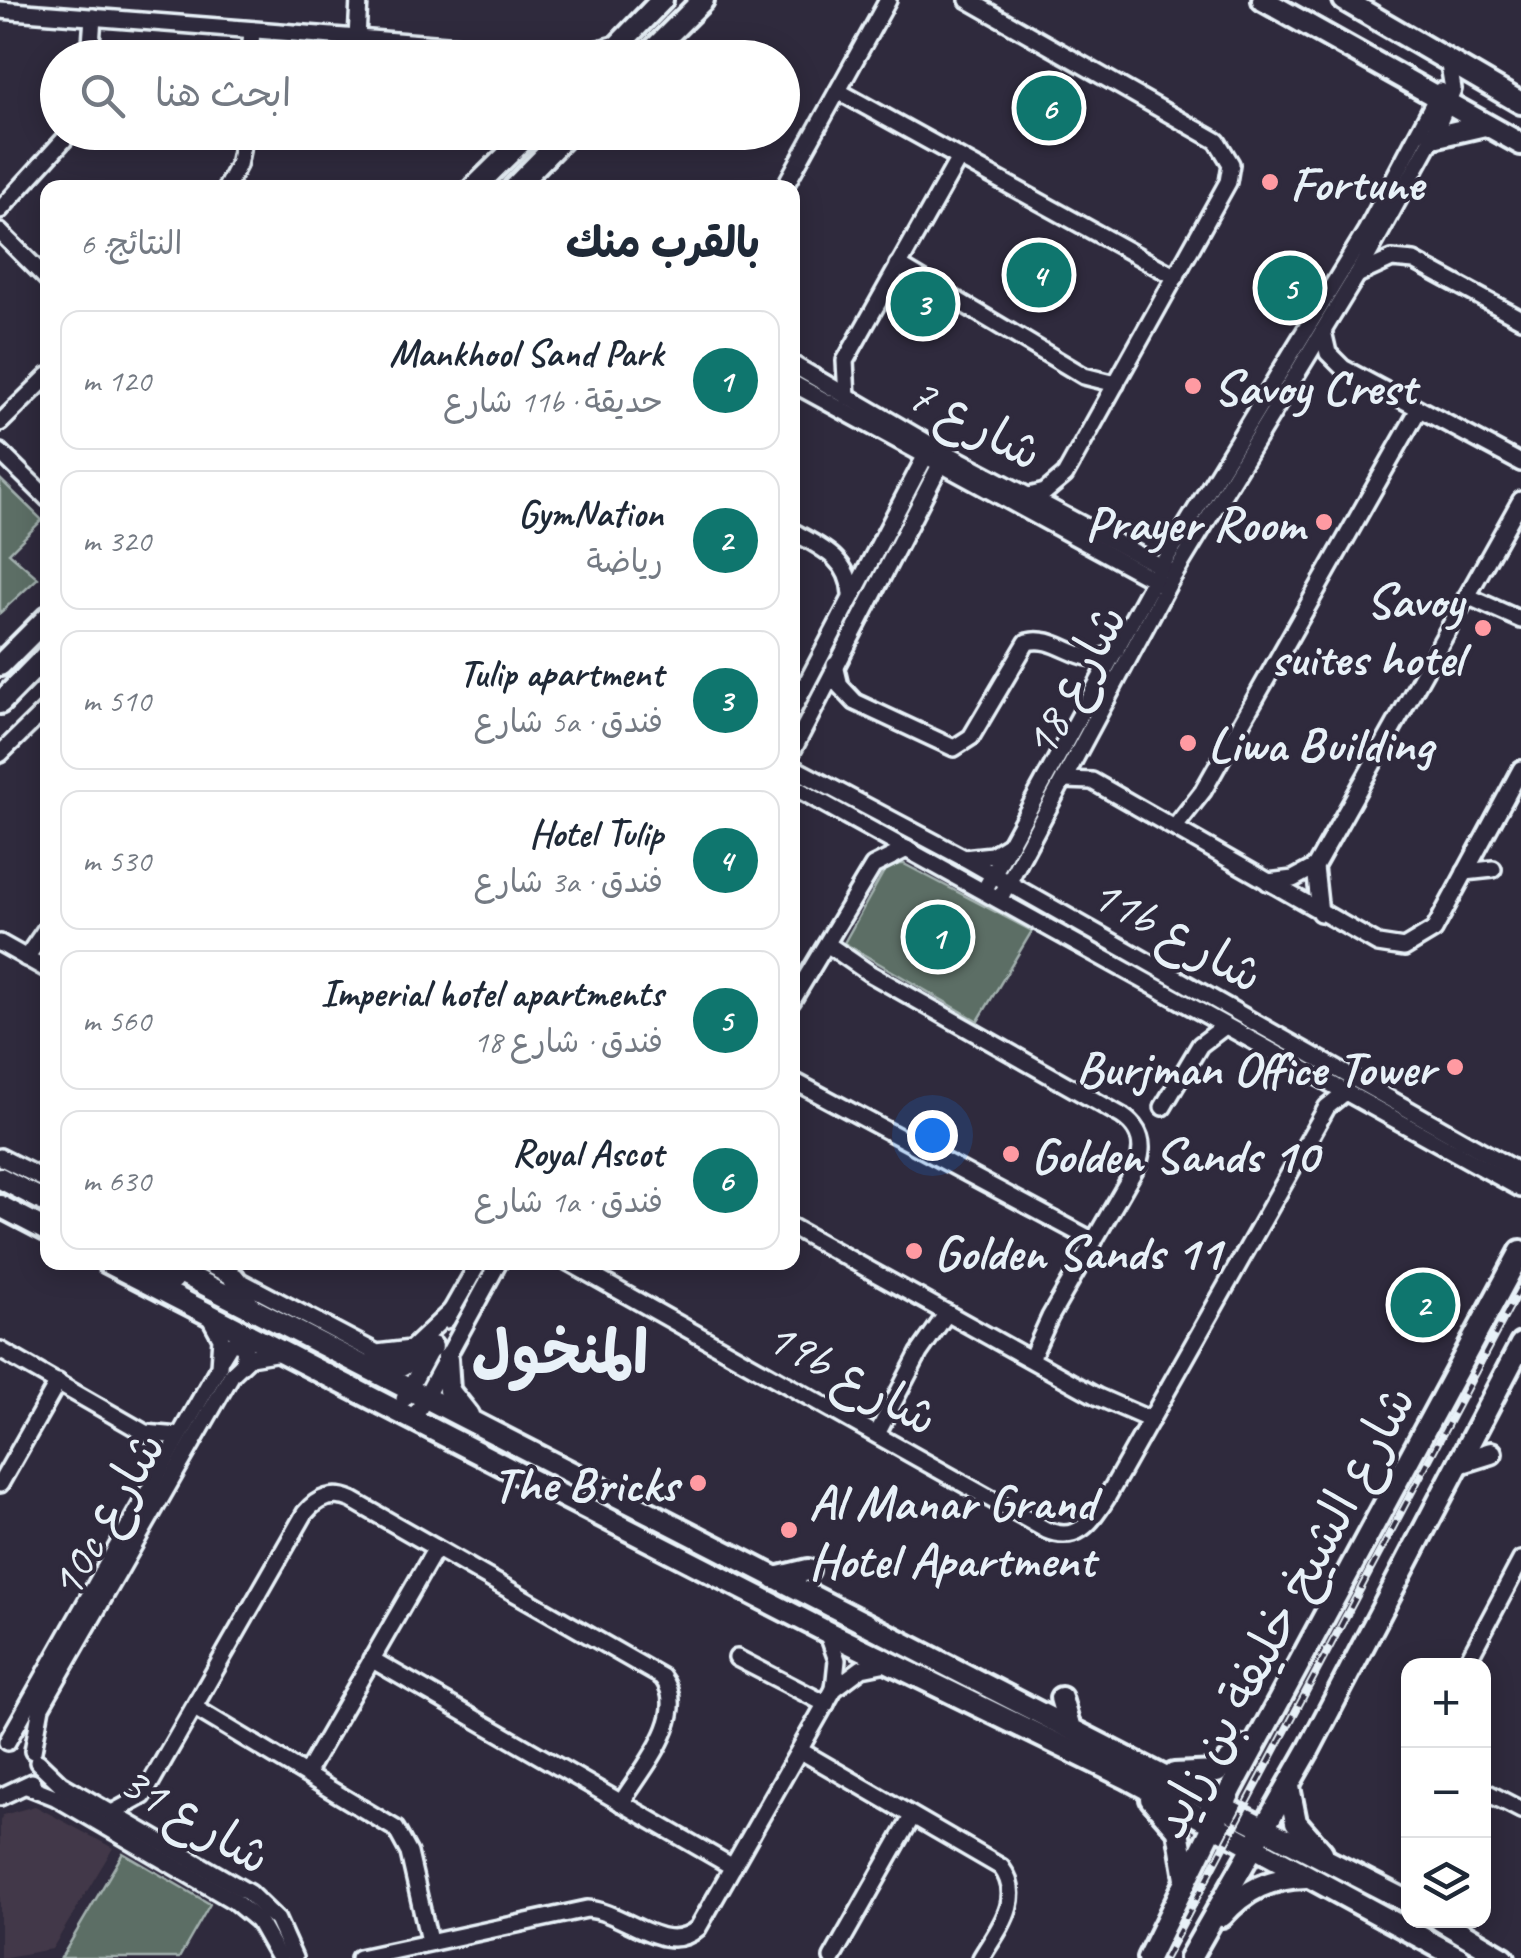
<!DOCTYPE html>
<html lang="ar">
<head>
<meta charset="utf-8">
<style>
  body { margin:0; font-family:Caveat,"Playpen Sans Arabic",sans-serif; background:#f2f2f3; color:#1f2937; direction:rtl }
  .controls { position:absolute; right:30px; bottom:30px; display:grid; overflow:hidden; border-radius:20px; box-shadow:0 5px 25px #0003 }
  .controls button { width:90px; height:90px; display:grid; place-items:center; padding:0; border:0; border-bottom:2px solid #e0e1e3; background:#fff; color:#1f2937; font:50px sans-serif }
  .you { position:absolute; left:932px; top:1135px; width:35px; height:35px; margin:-25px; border:8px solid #fff; border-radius:50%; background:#1a73e8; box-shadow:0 0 0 15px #1a73e833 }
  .badge { display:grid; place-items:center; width:65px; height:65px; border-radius:50%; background:#0f766e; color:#fff; font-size:32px; font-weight:700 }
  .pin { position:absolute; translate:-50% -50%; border:5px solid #fff; box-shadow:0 2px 10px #0006 }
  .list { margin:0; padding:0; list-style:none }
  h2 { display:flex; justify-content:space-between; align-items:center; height:130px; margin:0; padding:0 40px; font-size:42px }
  h2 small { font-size:32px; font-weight:400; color:#747a83 }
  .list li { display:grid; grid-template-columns:65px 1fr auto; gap:30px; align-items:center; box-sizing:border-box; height:140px; margin:0 20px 20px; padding:0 20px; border:2px solid #e0e1e3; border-radius:20px }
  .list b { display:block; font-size:38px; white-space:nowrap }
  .list p { margin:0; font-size:32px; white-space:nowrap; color:#747a83 }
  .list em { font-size:32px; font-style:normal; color:#747a83 }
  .icon { flex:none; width:55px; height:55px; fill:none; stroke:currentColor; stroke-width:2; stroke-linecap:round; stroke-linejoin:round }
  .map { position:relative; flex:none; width:1521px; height:1958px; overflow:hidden; direction:ltr }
  .search { position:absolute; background:#fff; box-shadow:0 5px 25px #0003; left:40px; top:40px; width:760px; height:110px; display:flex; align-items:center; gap:25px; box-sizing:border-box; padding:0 35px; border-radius:55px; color:#747a83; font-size:38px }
  .panel { position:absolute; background:#fff; box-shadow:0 5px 25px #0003; left:40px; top:180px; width:760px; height:1090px; border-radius:20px; direction:rtl }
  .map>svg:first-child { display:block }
  .built { fill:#433948 }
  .green { fill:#5c6e65; stroke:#a2b0ae; stroke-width:2.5 }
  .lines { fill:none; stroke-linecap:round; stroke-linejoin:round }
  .minor-casing { stroke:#e8f1f8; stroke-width:22 }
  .major-casing { stroke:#e8f1f8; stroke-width:28 }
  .minor { stroke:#2f2a3d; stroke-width:15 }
  .major { stroke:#2f2a3d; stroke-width:20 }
  .rail-casing { stroke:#e8f1f8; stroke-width:8 }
  .rail { stroke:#2f2a3d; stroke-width:4; stroke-dasharray:11; stroke-linecap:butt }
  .poi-dot { fill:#ff9aa2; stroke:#2f2a3d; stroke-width:4 }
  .labels { text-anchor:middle; stroke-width:8; stroke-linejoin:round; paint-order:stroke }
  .poi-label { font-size:50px; font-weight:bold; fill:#e8f1f8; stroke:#2f2a3d; text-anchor:start }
  .street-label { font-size:50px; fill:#e8f1f8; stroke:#2f2a3d }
  .district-label { font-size:60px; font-weight:bold; fill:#e8f1f8; stroke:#2f2a3d }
</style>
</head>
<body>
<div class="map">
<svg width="1521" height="1958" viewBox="0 0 1521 1958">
  <rect width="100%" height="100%" fill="#2f2a3d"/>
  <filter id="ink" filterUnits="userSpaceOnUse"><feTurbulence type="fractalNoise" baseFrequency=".01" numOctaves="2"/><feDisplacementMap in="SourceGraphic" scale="20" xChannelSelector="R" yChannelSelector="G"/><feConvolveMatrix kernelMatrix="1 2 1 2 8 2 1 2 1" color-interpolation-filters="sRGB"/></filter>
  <g filter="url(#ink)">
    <path class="built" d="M35 1806 113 1848 52 1949 0 1958V1821L3 1815Z"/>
    <g class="green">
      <path d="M0 479 42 520 9 553 38 578 0 613Z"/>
      <path d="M888 864H904L1032 931 978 1021 844 943Z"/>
      <path d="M123 1853 210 1904 179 1958H61Z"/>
    </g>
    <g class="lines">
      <defs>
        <g id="minor">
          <path d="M968 0 1217 141 1231 164 1228 182 1065 475 1045 492 1029 496"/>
          <path d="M0 10 537 52 591 51 617 44"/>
          <path d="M357 38 359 0"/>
          <path d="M90 58 93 17"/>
          <path d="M250 58 252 30"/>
          <path d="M838 91 1176 277"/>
          <path d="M226 188 238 165 245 132"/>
          <path d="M784 188 888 0"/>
          <path d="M0 210 71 132"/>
          <path d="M0 232 48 280"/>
          <path d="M898 265 1084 376 1116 384"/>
          <path d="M1357 275 1392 259 1414 261 1521 319"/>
          <path d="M1323 331 1328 353 1343 368 1521 463"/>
          <path d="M792 364 931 445 1166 569"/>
          <path d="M792 383 1160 583"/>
          <path d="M847 397 845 361 959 158"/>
          <path d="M0 423 48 376"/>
          <path d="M0 452 48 499"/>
          <path d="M792 531C820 547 849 558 851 594"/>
          <path d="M1467 596 1521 620"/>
          <path d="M835 665 840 686 855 702 954 748 971 737 1027 642C1060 633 1082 673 1116 651"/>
          <path d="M792 711 927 453"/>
          <path d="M792 752 942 461"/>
          <path d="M0 754 48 707"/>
          <path d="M792 767 964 858 1521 1173"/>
          <path d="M1065 780 1092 781 1378 944 1404 948 1434 930 1521 769"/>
          <path d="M792 786 1521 1189"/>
          <path d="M1175 827 1203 791 1419 409"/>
          <path d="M964 858 992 855 1010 844"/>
          <path d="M1465 872 1493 869"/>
          <path d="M1268 882 1293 879 1315 867"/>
          <path d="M984 891 1162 565 1366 231 1440 91"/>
          <path d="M999 900 1169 583 1357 275 1433 137 1453 89 1448 59"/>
          <path d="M1320 913 1315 867 1521 500"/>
          <path d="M0 943 48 970"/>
          <path d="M827 944 869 973 1122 1116C1140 1128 1145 1144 1138 1164L1050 1317 1031 1359"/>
          <path d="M26 958 48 926"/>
          <path d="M792 1001 873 866 907 849"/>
          <path d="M792 1080 1094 1241"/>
          <path d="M1163 1107 1200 1045 1225 1026"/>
          <path d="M0 1157 48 1181"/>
          <path d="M792 1227 1098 1397 1151 1420"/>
          <path d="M204 1262 377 1353 411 1349 451 1311"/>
          <path d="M568 1262 1046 1530C1077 1543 1091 1523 1106 1499L1327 1107 1343 1094"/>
          <path d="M446 1320 479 1262"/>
          <path d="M0 1350 145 1433 179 1436"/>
          <path d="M222 1357 230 1344 239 1342 245 1349 243 1362"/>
          <path d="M404 1399 431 1349"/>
          <path d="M414 1418 499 1262"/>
          <path d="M877 1434 919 1353 947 1313"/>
          <path d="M0 1484 58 1382"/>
          <path d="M827 1632 837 1660 834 1689"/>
          <path d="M737 1658 826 1704"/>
          <path d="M371 1659 733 1867"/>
          <path d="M1465 1666 1521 1560"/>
          <path d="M195 1708 396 1829 409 1853 429 1941"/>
          <path d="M7 1742 219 1366 221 1338 209 1316"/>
          <path d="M33 1751 41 1707 232 1374 250 1357 281 1352"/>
          <path d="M801 1751 1001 1867C1025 1899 998 1929 981 1958"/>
          <path d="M38 1762 61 1784 249 1893 277 1920 294 1958"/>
          <path d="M307 1772 436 1548"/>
          <path d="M27 1786 55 1797 234 1901 258 1921 279 1958"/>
          <path d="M1484 1791 1521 1810"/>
          <path d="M0 1797 32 1782"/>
          <path d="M112 1813 143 1796 305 1513C318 1497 334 1492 352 1500L662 1677C692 1714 641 1770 621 1803"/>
          <path d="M359 1958 587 1909C624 1911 665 1958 698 1928L834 1689 862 1668 887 1663"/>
          <path d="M832 1958 912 1817"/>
        </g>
        <g id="major">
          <path d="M1263 0 1521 144"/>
          <path d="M1344 0 1521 103"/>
          <path d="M606 58 662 0"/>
          <path d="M645 58 703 0"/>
          <path d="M1433 137 1485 125"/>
          <path d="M474 188 531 132"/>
          <path d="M514 188 569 132"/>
          <path d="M0 665 48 617"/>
          <path d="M0 703 48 654"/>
          <path d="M0 1178 48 1203"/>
          <path d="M0 1206 48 1231"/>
          <path d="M107 1262 827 1632 1127 1778 1459 1958"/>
          <path d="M138 1262 173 1279"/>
          <path d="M161 1262 1408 1902"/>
          <path d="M234 1278 250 1308"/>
          <path d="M447 1359 449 1391 468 1415"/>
          <path d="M369 1366H401L432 1347"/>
          <path d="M1459 1463 1491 1453"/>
          <path d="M775 1578 808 1570"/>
          <path d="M1061 1698 1069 1726"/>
          <path d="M1174 1774 1217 1772 1245 1747"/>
          <path d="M1289 1787 1296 1822 1322 1852"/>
          <path d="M1151 1799 1178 1830 1186 1878"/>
          <path d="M1222 1916C1246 1889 1270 1878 1306 1877"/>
          <path d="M1440 1920 1504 1958"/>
          <path d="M1148 1958 1232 1788 1521 1251"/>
          <path d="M1190 1958 1309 1749 1521 1344"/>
        </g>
      </defs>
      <use href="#minor" class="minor-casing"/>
      <use href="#major" class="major-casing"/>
      <use href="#minor" class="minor"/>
      <use href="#major" class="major"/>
      <defs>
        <path id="rail" d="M1165 1958 1521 1286"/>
      </defs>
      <use href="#rail" class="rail-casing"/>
      <use href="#rail" class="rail"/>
    </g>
  </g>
  <g class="poi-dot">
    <circle cx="1270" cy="182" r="10"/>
    <circle cx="1193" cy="386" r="10"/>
    <circle cx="1324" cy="522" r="10"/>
    <circle cx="1483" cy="628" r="10"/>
    <circle cx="1188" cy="743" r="10"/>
    <circle cx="1455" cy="1067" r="10"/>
    <circle cx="1011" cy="1154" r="10"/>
    <circle cx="914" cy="1251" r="10"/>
    <circle cx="698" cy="1483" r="10"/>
    <circle cx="789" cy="1530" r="10"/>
  </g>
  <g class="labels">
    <g class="poi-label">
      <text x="1290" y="200">Fortune</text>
      <text x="1213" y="404">Savoy Crest</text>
      <text x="1304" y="540" text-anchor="end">Prayer Room</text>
      <text x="1463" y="617" text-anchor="end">Savoy<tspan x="1463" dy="58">suites hotel</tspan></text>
      <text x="1208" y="761">Liwa Building</text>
      <text x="1435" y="1085" text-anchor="end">Burjman Office Tower</text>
      <text x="1031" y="1172">Golden Sands 10</text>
      <text x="934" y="1269">Golden Sands 11</text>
      <text x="678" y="1501" text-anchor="end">The Bricks</text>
      <text x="809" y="1519">Al Manar Grand<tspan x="809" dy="58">Hotel Apartment</tspan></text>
    </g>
    <g class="street-label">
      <text transform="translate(976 422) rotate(28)" y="18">شارع 7</text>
      <text transform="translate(1073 680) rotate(-62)" y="18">شارع 18</text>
      <text transform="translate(1178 933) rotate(29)" y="18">11b شارع</text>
      <text transform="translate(853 1376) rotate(29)" y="18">19b شارع</text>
      <text transform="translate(105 1514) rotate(-60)" y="18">10c شارع</text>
      <text transform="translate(1282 1611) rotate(-62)" y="18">شارع الشيخ خليفة بن زايد</text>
      <text transform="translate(196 1818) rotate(31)" y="18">شارع 31</text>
    </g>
    <g class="district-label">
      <text x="560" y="1373">المنخول</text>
    </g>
  </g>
</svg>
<div class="controls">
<button>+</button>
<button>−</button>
<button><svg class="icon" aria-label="layers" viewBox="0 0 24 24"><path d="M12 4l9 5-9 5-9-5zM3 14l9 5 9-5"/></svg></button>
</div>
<div class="you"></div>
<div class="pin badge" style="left:938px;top:937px">1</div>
<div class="pin badge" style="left:1423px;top:1305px">2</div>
<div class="pin badge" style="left:923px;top:304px">3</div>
<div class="pin badge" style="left:1039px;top:275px">4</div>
<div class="pin badge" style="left:1290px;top:288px">5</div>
<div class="pin badge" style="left:1049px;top:108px">6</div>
<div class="search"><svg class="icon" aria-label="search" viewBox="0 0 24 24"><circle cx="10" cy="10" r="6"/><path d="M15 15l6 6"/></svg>ابحث هنا</div>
<section class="panel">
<h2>بالقرب منك<small>النتائج: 6</small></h2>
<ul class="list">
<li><span class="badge">1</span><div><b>Mankhool Sand Park</b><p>حديقة · 11b شارع</p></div><em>120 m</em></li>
<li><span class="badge">2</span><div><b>GymNation</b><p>رياضة</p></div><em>320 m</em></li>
<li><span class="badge">3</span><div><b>Tulip apartment</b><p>فندق · 5a شارع</p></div><em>510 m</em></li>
<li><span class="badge">4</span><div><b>Hotel Tulip</b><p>فندق · 3a شارع</p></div><em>530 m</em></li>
<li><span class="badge">5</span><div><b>Imperial hotel apartments</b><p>فندق · شارع 18</p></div><em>560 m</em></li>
<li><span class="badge">6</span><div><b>Royal Ascot</b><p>فندق · 1a شارع</p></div><em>630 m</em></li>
</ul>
</section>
</div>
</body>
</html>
